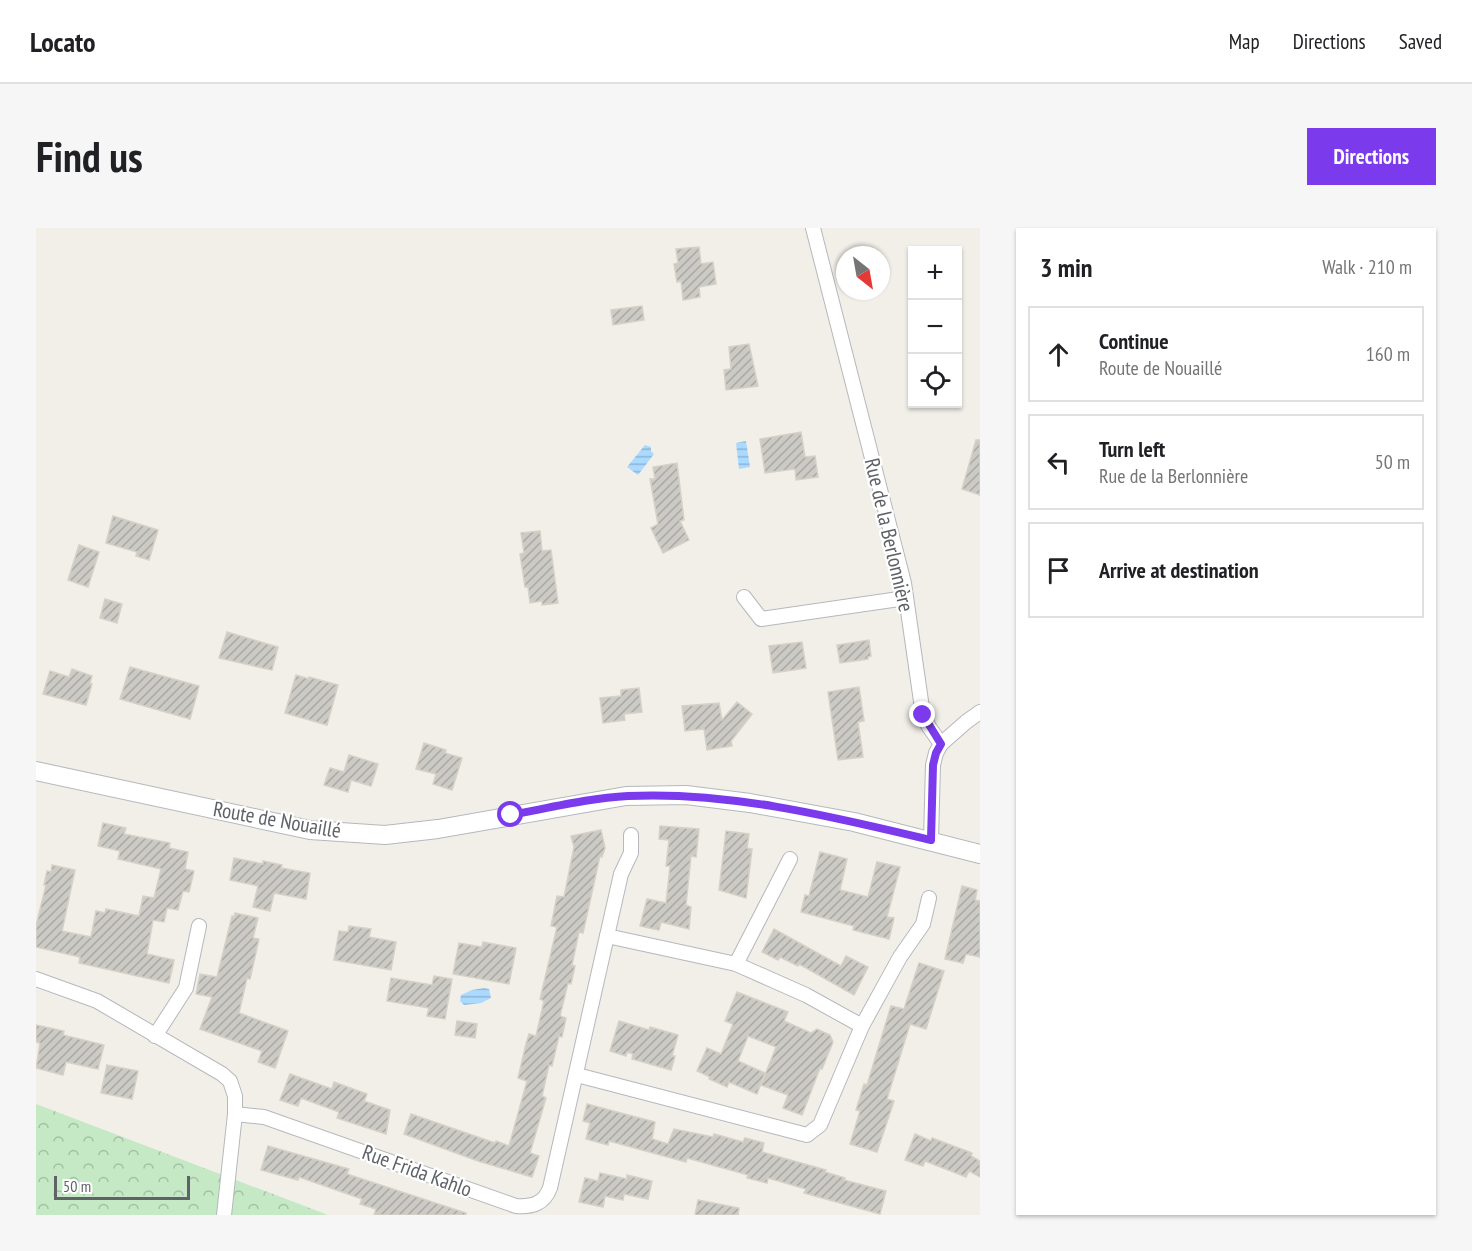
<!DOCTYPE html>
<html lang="en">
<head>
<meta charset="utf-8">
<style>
  body { margin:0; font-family:"PT Sans Narrow",sans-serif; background:#f6f6f6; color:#202124 }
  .controls { position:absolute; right:18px; top:18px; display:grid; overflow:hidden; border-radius:0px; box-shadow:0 2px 4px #0004 }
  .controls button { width:54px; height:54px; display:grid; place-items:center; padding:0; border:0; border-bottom:2px solid #e0e0e0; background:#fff; color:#202124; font:30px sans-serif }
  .compass { position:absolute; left:800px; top:18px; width:54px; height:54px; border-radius:50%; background:#fff; box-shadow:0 2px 4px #0004; rotate:149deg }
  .scale { position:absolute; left:18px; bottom:15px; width:136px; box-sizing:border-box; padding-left:6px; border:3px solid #5f6368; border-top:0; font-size:16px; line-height:21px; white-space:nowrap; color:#5f6368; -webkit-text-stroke:4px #fff; paint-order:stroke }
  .stop { position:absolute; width:18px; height:18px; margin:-14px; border:4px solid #7c3aed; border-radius:50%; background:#fff }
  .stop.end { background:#7c3aed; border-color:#fff; box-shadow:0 2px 6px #0008 }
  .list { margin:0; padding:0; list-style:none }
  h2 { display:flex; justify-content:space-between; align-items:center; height:78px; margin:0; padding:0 24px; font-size:26px }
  h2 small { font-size:20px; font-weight:400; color:#757577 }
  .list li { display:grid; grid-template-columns:39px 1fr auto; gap:18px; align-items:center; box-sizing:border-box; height:96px; margin:0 12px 12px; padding:0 12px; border:2px solid #e0e0e0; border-radius:0px }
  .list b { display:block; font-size:22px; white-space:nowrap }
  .list p { margin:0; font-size:20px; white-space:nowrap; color:#757577 }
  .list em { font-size:20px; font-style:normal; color:#757577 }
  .icon { flex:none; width:33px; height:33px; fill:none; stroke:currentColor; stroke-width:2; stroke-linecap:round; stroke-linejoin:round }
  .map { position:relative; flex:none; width:944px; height:987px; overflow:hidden; border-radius:0px }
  header { display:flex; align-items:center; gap:36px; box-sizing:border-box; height:84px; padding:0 30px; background:#fff; border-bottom:2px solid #e0e0e0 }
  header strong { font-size:28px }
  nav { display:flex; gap:33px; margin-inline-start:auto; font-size:21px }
  .intro { display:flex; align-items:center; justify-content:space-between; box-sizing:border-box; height:144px; padding:0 36px }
  h1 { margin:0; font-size:42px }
  .button { padding:15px 27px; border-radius:0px; background:#7c3aed; color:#fff; font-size:21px; font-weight:700 }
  main { display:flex; gap:36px; padding:0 36px }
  aside { flex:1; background:#fff; border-radius:0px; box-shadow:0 2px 4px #0004 }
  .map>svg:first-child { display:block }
  .park { fill:url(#park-crowns) }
  .water { fill:url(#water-rules) }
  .building { fill:url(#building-hatch); stroke:#d6d1c6; stroke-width:1.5 }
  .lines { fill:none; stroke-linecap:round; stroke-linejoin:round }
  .minor-casing { stroke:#b5b8bc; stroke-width:16 }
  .tertiary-casing { stroke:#b5b8bc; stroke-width:20 }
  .minor { stroke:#fff; stroke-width:14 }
  .tertiary { stroke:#fff; stroke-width:18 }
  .route { stroke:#7c3aed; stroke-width:8 }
  .labels { text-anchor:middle; stroke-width:4.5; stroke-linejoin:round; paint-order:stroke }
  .street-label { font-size:21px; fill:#5f6368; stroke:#fff }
</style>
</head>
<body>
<header>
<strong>Locato</strong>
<nav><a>Map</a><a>Directions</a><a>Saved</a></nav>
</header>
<div class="intro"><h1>Find us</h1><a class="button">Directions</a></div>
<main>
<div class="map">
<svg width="944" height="987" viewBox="0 0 944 987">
  <defs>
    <pattern id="park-crowns" width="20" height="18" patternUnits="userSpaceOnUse" patternTransform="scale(1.5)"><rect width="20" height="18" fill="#c5e8c5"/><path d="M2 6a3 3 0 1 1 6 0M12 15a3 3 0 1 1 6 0" fill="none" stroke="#a3c0a4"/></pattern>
    <pattern id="water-rules" width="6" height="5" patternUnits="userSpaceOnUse" patternTransform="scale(1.5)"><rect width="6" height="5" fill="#aadaff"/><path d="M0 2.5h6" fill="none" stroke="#8eb4d2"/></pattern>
    <pattern id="building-hatch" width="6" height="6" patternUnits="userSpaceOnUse" patternTransform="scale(1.5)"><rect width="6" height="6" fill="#cccac5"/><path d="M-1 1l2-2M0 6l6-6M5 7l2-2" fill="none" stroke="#a9a8a4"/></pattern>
  </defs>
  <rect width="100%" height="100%" fill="#f1efe8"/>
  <path class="park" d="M0 876 292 987H0Z"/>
  <g class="water">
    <path d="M710 213 714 239 703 241 700 215Z"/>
    <path d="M609 217 615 219V223L618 226 602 247 591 239Z"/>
    <path d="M448 760 453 761 455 770 445 775 428 777 424 773 425 767 436 762Z"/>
  </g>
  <g class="building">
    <path d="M663 19 665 36 677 34 680 56 663 59 664 69 647 72 645 53 641 54 638 36 642 35 640 21Z"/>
    <path d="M606 78 608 92 577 97 575 82Z"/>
    <path d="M713 116 722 158 690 162 688 142 695 141 693 119Z"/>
    <path d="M765 204 769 229 779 228 782 249 760 252 759 241 729 245 724 211Z"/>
    <path d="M940 212H944V267L926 261Z"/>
    <path d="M641 235 648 292 644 293 653 312 627 325 615 300 622 296 614 251H619L617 239Z"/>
    <path d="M77 288 122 302 113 332 100 328 101 324 70 315Z"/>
    <path d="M504 303 506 323 515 322 522 375 506 377V373L494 375 492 359H489L484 326 488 325 485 305Z"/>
    <path d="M43 317 63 324 52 359 32 352Z"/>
    <path d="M69 371 86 376 81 395 64 390Z"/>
    <path d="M191 404 242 419 236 442 183 430Z"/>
    <path d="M833 412 835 428 832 429V431L804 435 801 417Z"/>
    <path d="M766 414 770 440 737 445 733 418Z"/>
    <path d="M94 439 163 458 154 491 84 471Z"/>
    <path d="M36 441 56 448 54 455 56 456 50 477 7 466 14 443 33 449Z"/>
    <path d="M260 447 273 451V449L302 457 291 497 249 485Z"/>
    <path d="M823 459 828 493 822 494 827 529 802 532 792 464Z"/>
    <path d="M603 460 606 484 588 486 589 492 567 495 564 470 585 468V462Z"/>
    <path d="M701 474 716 486 695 513 696 518 671 522 668 501 649 503 646 478 683 475 686 492Z"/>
    <path d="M388 515 410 522 409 525 426 530 416 562 397 556 400 546 380 541Z"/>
    <path d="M313 527 342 536 335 558 315 552 312 564 288 557 294 540 308 544Z"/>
    <path d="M67 595 90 600 88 606 134 615 133 620 152 624 149 641 158 643 153 664 147 663 142 682 131 680 128 694 117 692 111 726 138 732 133 755 43 735 44 729 0 719V698L10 657H8L11 643 15 644 16 637 39 642 26 703 55 709 60 683 69 685 70 681 103 688 107 668 118 670 125 641 82 631 84 623 62 618Z"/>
    <path d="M624 598 663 601 660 629 655 628 650 677 655 679 653 701 625 694 623 702 604 698 611 671 630 675 634 638H630L633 612 623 611Z"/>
    <path d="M565 602 569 620 566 629 564 628 547 705 543 704 536 737 539 738 535 756 532 755 524 788 530 790 526 809 523 808 516 838 513 837 506 868 510 870 494 925 503 928 496 949 442 933 368 906 375 886 459 915 460 913 473 918 491 853 482 850 490 816 493 806 500 808 508 773 504 771 521 699 515 698 521 668 528 669 538 619 535 608Z"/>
    <path d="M690 603 713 606 711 620 716 621 710 670 683 662Z"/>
    <path d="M784 624 811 631 804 662 832 669 841 634 864 639 851 689 858 690 853 711 817 702 818 698 765 684 769 667 773 668Z"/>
    <path d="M198 630 227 636V633L246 637 245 640 274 645 270 671 238 665 234 683 217 679 222 658 194 652Z"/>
    <path d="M926 658 941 662 939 672 944 673V729L930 726 927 735 909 731Z"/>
    <path d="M199 685 222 690 217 710 223 711 214 751 211 750 203 785 252 803 239 840 222 834 226 823 164 801 176 769 160 766 164 746 181 749 196 688 198 689Z"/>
    <path d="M313 698 335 701 333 709 360 714 355 742 298 732 303 703 312 704Z"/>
    <path d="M738 701 805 738 810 728 832 739 818 767 763 736 762 738 744 729 742 732 726 724Z"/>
    <path d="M447 714 480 720 473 756 417 746 423 715 446 719Z"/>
    <path d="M883 735 908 743 890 801 874 796 851 871 858 873 841 924 814 916 824 883 820 882 828 856 831 857 855 778 868 781Z"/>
    <path d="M398 748 416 751 409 791 391 788 393 780 351 773 355 750 396 757Z"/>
    <path d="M701 764 752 784 748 793 775 805 781 801 794 807 797 814 786 841 784 840 766 887 747 880 752 867 725 857 740 819 712 808 702 833 729 845 721 866 693 854 691 859 673 851 674 849 661 843 671 820 685 826 697 796 689 793Z"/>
    <path d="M421 793 441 796 439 810 419 807Z"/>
    <path d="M583 793 613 802 614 799 642 807 636 828H639L635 842 596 831 597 826 591 824 590 828 574 823Z"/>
    <path d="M0 797 28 803 27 807 68 817 62 841 30 834 27 847 0 840 4 815 0 814Z"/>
    <path d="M71 837 102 843 96 871 65 865Z"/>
    <path d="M254 846 296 861 298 854 331 866 328 873 354 882 350 906 301 890 303 884 265 870 262 878 244 872Z"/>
    <path d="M551 876 619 894 616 911 632 916 638 901 677 909 678 906 707 914 709 910 728 915 726 924 790 942 789 944 809 950 808 952 850 963 844 986 768 965 770 961 732 950 731 955 711 950 712 947 651 930 650 934 573 913 572 917 550 911 554 895 547 893Z"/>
    <path d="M879 906 895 913 896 910 936 925 935 928 944 933V949L933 943 930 949 889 933 887 938 869 932Z"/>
    <path d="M232 918 313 941 311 946 430 985V987H338L340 981 324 976 326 971 263 949 262 952 225 942Z"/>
    <path d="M564 945 591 951V947L616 953 612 971 588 966 587 972 569 968 567 979 543 974 549 950 562 953Z"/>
    <path d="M662 972 703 980 702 987H659Z"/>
  </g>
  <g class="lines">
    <defs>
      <g id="minor">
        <path d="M777 0 868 355 887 487 893 499 905 516 900 525 897 537 895 612"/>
        <path d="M708 369 725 391 870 370"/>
        <path d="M905 516 930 494 944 484"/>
        <path d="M571 708 700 736 770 767 826 798"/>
        <path d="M700 736 754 631"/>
        <path d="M0 751 61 773 186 846 194 853 199 868V886L188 987"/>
        <path d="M119 808 150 760 163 698"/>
        <path d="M541 847 771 907 784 897 826 798 864 729 887 696 893 670"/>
        <path d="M199 886 228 889 480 978C496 979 508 976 514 960L585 646 595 625V607"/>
      </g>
      <path id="tertiary" d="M0 543 274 602 349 607 402 601 590 568 650 567 714 575 818 594 944 626"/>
    </defs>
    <use href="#minor" class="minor-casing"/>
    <use href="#tertiary" class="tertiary-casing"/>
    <use href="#minor" class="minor"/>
    <use href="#tertiary" class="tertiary"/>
  </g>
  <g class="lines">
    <path class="route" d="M475 587C513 580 553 570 592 568 693 563 798 589 895 612L897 537 900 525 905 516 887 487"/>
  </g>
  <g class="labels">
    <g class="street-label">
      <text transform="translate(853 307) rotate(77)" y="7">Rue de la Berlonnière</text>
      <text transform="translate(241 592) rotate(10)" y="7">Route de Nouaillé</text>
      <text transform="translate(381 943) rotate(20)" y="7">Rue Frida Kahlo</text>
    </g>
  </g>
</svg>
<div class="controls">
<button>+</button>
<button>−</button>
<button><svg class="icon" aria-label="locate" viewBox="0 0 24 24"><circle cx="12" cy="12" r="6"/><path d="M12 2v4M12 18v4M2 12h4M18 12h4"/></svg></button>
</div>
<svg class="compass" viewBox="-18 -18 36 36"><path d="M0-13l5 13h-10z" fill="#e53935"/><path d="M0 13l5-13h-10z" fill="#757577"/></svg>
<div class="scale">50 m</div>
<div class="stop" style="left:475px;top:587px"></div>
<div class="stop end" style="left:887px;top:487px"></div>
</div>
<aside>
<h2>3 min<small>Walk · 210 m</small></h2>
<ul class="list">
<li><svg class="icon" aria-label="ahead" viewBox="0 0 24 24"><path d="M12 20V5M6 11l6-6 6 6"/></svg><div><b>Continue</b><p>Route de Nouaillé</p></div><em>160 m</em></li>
<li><svg class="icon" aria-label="left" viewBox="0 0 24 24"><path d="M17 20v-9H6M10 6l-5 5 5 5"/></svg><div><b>Turn left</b><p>Rue de la Berlonnière</p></div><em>50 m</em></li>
<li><svg class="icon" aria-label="arrive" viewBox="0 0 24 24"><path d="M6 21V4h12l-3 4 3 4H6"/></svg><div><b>Arrive at destination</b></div></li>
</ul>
</aside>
</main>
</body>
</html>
